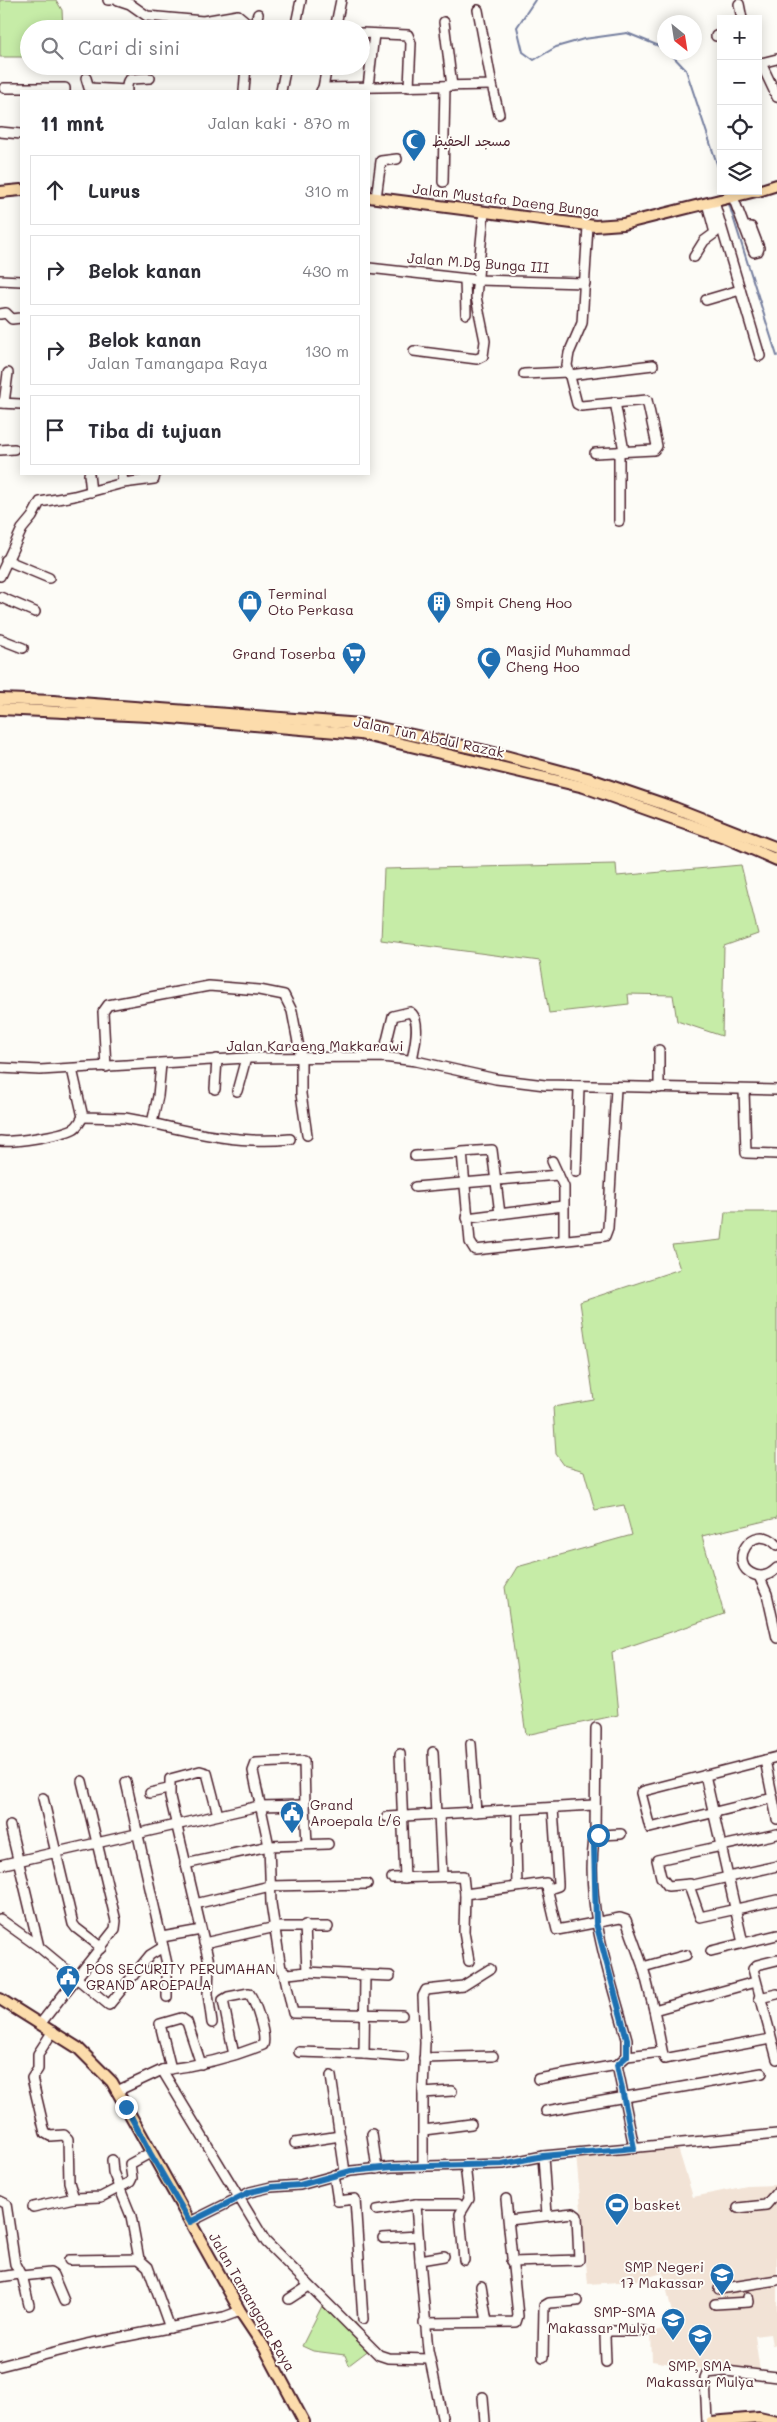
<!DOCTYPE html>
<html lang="id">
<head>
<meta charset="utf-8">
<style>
  body { margin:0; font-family:Mali,"Playpen Sans Arabic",sans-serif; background:#f7f7f7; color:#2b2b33 }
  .controls { position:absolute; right:15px; top:15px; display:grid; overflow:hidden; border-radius:0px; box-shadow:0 2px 12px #0003 }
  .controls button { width:45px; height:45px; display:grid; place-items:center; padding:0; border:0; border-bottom:1px solid #e1e1e2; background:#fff; color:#2b2b33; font:25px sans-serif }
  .compass { position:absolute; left:657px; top:15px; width:45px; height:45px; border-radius:50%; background:#fff; box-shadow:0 2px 12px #0003; rotate:150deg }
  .stop { position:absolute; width:15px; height:15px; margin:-11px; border:4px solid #1f6fb2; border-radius:50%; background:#fff }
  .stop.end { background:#1f6fb2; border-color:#fff; box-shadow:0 1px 5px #0008 }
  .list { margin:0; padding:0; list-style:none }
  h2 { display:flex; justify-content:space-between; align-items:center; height:65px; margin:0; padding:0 20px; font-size:21px }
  h2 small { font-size:16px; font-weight:400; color:#7c7c81 }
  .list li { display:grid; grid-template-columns:32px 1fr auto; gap:15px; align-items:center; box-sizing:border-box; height:70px; margin:0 10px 10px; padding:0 10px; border:1px solid #e1e1e2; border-radius:0px }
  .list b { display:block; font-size:19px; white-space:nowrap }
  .list p { margin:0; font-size:16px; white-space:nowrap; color:#7c7c81 }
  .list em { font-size:16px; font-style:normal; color:#7c7c81 }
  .icon { flex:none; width:28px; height:28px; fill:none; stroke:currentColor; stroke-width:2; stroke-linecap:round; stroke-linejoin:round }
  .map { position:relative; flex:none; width:777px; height:2422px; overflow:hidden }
  .search { position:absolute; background:#fff; box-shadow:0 2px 12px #0003; left:20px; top:20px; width:350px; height:55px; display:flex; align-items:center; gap:12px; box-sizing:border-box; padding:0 18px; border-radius:28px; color:#7c7c81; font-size:19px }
  .panel { position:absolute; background:#fff; box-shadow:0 2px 12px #0003; left:20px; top:90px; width:350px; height:385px; border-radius:0px }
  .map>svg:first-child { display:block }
  .built { fill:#f2e3d6 }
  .green { fill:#c6eca7; stroke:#888669 }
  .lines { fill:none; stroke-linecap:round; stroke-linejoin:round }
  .stream { stroke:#767f9f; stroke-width:2 }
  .minor-casing { stroke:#4a1f2b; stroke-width:12 }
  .major-casing { stroke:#4a1f2b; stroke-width:14 }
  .minor { stroke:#fdfcf7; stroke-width:9 }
  .major { stroke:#fcdcac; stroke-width:10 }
  .route { stroke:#1f6fb2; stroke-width:6 }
  .labels { text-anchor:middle; stroke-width:4; stroke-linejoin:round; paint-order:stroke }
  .poi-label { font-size:14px; fill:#4a1f2b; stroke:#fdfcf7; text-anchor:start }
  .street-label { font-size:14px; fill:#4a1f2b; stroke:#fdfcf7 }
</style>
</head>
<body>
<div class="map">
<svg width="777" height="2422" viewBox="0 0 777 2422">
  <rect width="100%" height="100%" fill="#fdfcf7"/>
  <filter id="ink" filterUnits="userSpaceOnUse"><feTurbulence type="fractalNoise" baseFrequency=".02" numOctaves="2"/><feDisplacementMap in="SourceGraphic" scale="10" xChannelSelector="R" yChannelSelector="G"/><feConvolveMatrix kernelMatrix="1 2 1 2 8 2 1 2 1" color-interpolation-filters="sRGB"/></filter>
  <g filter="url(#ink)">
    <path class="built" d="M677 2145 693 2197 747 2186 777 2185V2344L772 2345 770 2334 755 2336 760 2372 702 2369 652 2361 651 2332 675 2326 663 2273 634 2281 588 2284 576 2155Z"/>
    <g class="green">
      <path d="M0 0H56L62 10 63 29H29V57H0Z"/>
      <path d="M616 864 617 876 741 865 758 934 724 946 722 1036 677 1021 673 995 628 994 629 1004 549 1013 540 961 381 940 384 869Z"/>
      <path d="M725 1212H777V1518L702 1536 724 1614 612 1652 618 1715 526 1735 505 1587 517 1567 632 1535 624 1505 595 1510 584 1471 564 1465 556 1454 553 1407 594 1400 580 1302 680 1269 672 1245 722 1240Z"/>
      <path d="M322 2306 354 2321 374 2346 349 2365 345 2355 313 2351 302 2346Z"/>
    </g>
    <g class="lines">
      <g class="stream">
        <path d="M535 0 517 27 523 52 534 60 556 47 584 39 627 33 664 48"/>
        <path d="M669 52 686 70 721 176"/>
        <path d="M728 201 777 356"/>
      </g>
      <defs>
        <g id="minor">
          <path d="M108 0H110"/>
          <path d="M118 0 130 4 147 16 203 21 238 15 244 20 247 29"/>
          <path d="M739 4 742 19"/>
          <path d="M444 22 452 86"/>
          <path d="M253 29 258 14"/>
          <path d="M295 29 301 0"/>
          <path d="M335 29 341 0"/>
          <path d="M361 33 408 35 411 43 409 87"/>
          <path d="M716 36 721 35"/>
          <path d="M761 63 777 59"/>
          <path d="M758 64 761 63 777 97"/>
          <path d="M86 78 89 88 127 90"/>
          <path d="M492 85 499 114"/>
          <path d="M368 87 374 34"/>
          <path d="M4 88H65V91"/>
          <path d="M323 88 327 66"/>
          <path d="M126 91 128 81 131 79 150 78"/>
          <path d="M244 91 246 66"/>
          <path d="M281 91 286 66"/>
          <path d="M321 91 323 88 492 85 478 10"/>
          <path d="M0 132 21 134"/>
          <path d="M443 182 445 86"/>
          <path d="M733 197 754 252 758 251 759 248 751 227H744"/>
          <path d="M376 198 381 161 397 159"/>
          <path d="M714 202 760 356"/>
          <path d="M588 226 582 323 569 353 567 365 577 404 581 406 647 400 657 446 654 450 595 453"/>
          <path d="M694 257 704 241 715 233 707 203"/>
          <path d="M369 268 477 280 585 283"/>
          <path d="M465 279 466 314"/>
          <path d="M0 280 21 281"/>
          <path d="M706 300 740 290"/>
          <path d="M0 314 6 313 12 319 21 318"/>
          <path d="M414 351 477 359 483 356 485 341 476 297 484 212"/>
          <path d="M524 374 568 372"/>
          <path d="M569 375 653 365"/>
          <path d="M615 402 624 451"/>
          <path d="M0 403 21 404"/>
          <path d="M4 403 8 373"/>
          <path d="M0 450 14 449"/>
          <path d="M619 452V521"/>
          <path d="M89 474 91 492"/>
          <path d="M122 474 123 483 154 479 155 474"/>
          <path d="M6 560 49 578"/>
          <path d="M0 576 22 529 32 517 40 502 74 496 123 483"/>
          <path d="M0 597 35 612"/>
          <path d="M0 639 23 648"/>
          <path d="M383 1057 393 1016 410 1012C422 1020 414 1048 412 1060"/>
          <path d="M161 1064 158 1096 152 1123C197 1134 244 1144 290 1139"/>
          <path d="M106 1067 103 1012 108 1005 209 986 259 990 284 995 292 1011 301 1058V1094L307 1135"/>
          <path d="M0 1068 40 1070 246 1058 383 1057 416 1061 496 1079 545 1085 777 1090"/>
          <path d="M72 1069 83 1117 125 1118 152 1123"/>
          <path d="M659 1088V1050"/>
          <path d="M215 1089 217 1059"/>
          <path d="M744 1090 746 1153 777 1154"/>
          <path d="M237 1091 246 1058"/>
          <path d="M0 1141C13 1143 61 1135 73 1129 78 1127 80 1121 83 1117"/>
          <path d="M415 1156 461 1153"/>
          <path d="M552 1161 564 1187V1240"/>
          <path d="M576 1172 579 1087"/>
          <path d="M415 1187 558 1175"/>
          <path d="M500 1214 492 1150 462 1152 470 1242 475 1250 605 1236 608 1228 616 1088"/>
          <path d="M467 1218 563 1206"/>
          <path d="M777 1545C753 1519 725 1565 755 1575 764 1578 771 1574 777 1568"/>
          <path d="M759 1576 767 1594 777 1638"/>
          <path d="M471 1744 476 1812"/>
          <path d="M433 1752 436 1815"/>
          <path d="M400 1754 405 1878"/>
          <path d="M765 1760 777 1757"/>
          <path d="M705 1775 743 1943"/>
          <path d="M126 1782 167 1964V1997"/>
          <path d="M150 1793 168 1789"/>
          <path d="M43 1798 73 1924 76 1928 102 1948"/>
          <path d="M773 1798 650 1828 641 1793 644 1791 765 1760 777 1819"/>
          <path d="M305 1805 304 1761 256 1763 253 1771 269 1846 271 1903 281 1969 288 1974 307 1972 365 1975 364 2054 403 2057"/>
          <path d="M517 1810V1840"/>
          <path d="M387 1817 439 1814"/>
          <path d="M10 1826 39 1947"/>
          <path d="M595 1836 596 1728"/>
          <path d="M516 1845 517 1886"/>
          <path d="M185 1864 269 1846 328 1844"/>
          <path d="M0 1865 259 1806 305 1805 307 1844"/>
          <path d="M777 1866 689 1886 700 1917 777 1900"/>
          <path d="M442 1876 439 1814 594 1805"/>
          <path d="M392 1878 463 1876 465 1894"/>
          <path d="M690 1884 668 1886 661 1877 657 1860 777 1834"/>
          <path d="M549 1889 558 1886V1883L553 1808"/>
          <path d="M195 1904 270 1886 367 1884"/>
          <path d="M0 1919 39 1947 109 2005 150 1955 163 1947"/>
          <path d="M305 1925 307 1972"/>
          <path d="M162 1937 201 1930"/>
          <path d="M204 1943 276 1927H328"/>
          <path d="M711 1951 777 1935"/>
          <path d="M777 1960 757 1965 753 1969 777 2059"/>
          <path d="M469 1961 464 1932 465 1894 546 1883 557 1930 620 1918 626 1920 643 1967 654 2010"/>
          <path d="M643 1967 686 1955"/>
          <path d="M284 1973 293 2013 402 2015"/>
          <path d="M365 1975 390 1976"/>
          <path d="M755 1982 654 2010 663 2055 665 2059 669 2058 771 2039"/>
          <path d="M759 1998 777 1994"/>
          <path d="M41 2023 115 1929 116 1921 82 1781"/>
          <path d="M212 2023 208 1994 209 1962 170 1797V1779L200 1771 207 1773 218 1815"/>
          <path d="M53 2031 38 2054V2069L32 2078 45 2133 50 2136 64 2135 68 2139 69 2182 74 2198"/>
          <path d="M299 2052 364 2054"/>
          <path d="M627 2056 662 2052"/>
          <path d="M424 2058 493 2056"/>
          <path d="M617 2065 634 2147"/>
          <path d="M171 2069 160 2024 181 2018 187 2022 201 2064"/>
          <path d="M162 2070C196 2066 230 2058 263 2045 267 2036 255 2001 249 1993L228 1997 223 2000 234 2055"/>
          <path d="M331 2076 345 2172"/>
          <path d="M538 2079 617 2065 627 2056V2039C609 1974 585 1907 594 1838L598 1835 621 1834"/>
          <path d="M117 2091 162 2070 266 2242 379 2355 388 2358 429 2359"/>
          <path d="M423 2093 425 2043 423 1996 426 1990 463 1986 490 1969"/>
          <path d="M546 2111 762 2073"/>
          <path d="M424 2130 471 2124"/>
          <path d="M372 2134 377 2169"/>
          <path d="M295 2143 340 2136"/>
          <path d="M543 2156 547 2215"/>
          <path d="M112 2160 113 2172 131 2216 139 2259 148 2267 170 2328"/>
          <path d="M423 2166V2093L452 2091"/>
          <path d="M334 2175 338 2201 355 2199 363 2319"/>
          <path d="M0 2201 6 2204 15 2264 23 2279 29 2305"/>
          <path d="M33 2207 74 2198 101 2197 130 2182 132 2178 130 2164 150 2153"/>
          <path d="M738 2208 766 2205 777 2192"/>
          <path d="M377 2210 416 2204"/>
          <path d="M509 2220 573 2213 577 2216 579 2260 511 2262"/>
          <path d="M190 2222 250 2192 271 2187 300 2185 351 2171 392 2167 503 2164 543 2156 777 2134"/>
          <path d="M383 2238 418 2236"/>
          <path d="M69 2260 139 2259"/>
          <path d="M420 2260 416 2204H458"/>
          <path d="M464 2260 460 2214 469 2199 465 2165"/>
          <path d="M22 2276 50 2273 53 2275 64 2301"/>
          <path d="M0 2277 19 2274"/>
          <path d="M481 2286 487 2322"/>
          <path d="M719 2289 777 2280"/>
          <path d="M289 2299 309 2286"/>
          <path d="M715 2304 749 2302 748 2297"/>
          <path d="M424 2323 516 2322 518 2316 506 2199"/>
          <path d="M543 2357 544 2306 549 2303 577 2301"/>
          <path d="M606 2362 605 2336 608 2331H644"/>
          <path d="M0 2366 87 2344 224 2317 240 2311"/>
          <path d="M483 2397 485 2422"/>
          <path d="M443 2422 428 2350 420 2260 444 2256"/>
          <path d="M707 2422 705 2378 707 2373 726 2371 777 2377"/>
        </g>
        <g id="major">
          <path d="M758 191 777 185"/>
          <path d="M0 192 21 190"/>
          <path d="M369 197 595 226 623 224 756 191"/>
          <path d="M0 699 53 701 362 724 486 751 587 778 675 808 777 848"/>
          <path d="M0 709 149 716 360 734 584 787 727 838 777 860"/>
          <path d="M0 1999 78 2048 112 2082 240 2311 264 2347 304 2422"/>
          <path d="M711 2422 759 2418 777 2422"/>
        </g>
      </defs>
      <use href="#minor" class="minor-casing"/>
      <use href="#major" class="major-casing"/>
      <use href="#minor" class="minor"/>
      <use href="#major" class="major"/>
    </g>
  </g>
  <g class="lines" filter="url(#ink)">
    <path class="route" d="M126 2107 150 2153 190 2222 250 2192 272 2187 300 2185 351 2171 392 2167 502 2164 543 2156 634 2148 617 2065 627 2056V2039L596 1923 594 1844V1838L598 1835"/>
  </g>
  <defs>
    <symbol id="mosque-pin" viewBox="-11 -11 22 30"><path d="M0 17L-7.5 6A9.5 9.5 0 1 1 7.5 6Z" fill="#1f6fb2" stroke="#fdfcf7"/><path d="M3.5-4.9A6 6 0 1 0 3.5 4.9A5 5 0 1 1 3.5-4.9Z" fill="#fff"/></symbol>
    <symbol id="shop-pin" viewBox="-11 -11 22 30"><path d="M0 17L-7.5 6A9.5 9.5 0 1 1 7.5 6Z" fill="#1f6fb2" stroke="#fdfcf7"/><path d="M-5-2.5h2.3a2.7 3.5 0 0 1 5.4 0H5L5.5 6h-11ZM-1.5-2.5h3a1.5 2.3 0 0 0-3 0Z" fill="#fff"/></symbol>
    <symbol id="building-pin" viewBox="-11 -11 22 30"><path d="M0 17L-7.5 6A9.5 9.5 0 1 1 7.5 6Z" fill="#1f6fb2" stroke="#fdfcf7"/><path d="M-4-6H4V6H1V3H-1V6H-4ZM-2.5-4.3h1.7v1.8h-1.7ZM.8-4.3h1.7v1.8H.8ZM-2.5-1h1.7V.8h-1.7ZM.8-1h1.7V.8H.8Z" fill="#fff"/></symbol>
    <symbol id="supermarket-pin" viewBox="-11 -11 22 30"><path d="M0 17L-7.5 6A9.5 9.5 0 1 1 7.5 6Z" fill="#1f6fb2" stroke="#fdfcf7"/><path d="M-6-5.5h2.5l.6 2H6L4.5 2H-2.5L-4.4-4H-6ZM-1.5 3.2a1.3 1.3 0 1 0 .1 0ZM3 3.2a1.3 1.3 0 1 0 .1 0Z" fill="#fff"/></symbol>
    <symbol id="civic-pin" viewBox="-11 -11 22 30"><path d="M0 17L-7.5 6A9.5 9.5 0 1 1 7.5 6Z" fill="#1f6fb2" stroke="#fdfcf7"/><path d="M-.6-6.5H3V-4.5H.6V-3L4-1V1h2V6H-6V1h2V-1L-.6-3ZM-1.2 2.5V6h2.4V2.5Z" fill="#fff"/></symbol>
    <symbol id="stadium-pin" viewBox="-11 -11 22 30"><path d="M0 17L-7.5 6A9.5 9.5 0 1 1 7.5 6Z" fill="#1f6fb2" stroke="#fdfcf7"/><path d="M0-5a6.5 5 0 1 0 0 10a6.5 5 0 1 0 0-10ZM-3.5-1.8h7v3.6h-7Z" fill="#fff"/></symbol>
    <symbol id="school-pin" viewBox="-11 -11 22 30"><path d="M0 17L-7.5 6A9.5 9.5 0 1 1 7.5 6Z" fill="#1f6fb2" stroke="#fdfcf7"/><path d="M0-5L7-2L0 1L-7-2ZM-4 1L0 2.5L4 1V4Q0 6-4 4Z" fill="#fff"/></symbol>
  </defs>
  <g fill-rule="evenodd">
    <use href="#mosque-pin" x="400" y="127" width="28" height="38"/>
    <use href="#shop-pin" x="236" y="588" width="28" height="38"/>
    <use href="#building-pin" x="425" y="589" width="28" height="38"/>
    <use href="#supermarket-pin" x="340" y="640" width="28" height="38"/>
    <use href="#mosque-pin" x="475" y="645" width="28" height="38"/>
    <use href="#civic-pin" x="278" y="1799" width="28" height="38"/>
    <use href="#civic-pin" x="54" y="1963" width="28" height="38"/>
    <use href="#stadium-pin" x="603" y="2191" width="28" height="38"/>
    <use href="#school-pin" x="708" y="2261" width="28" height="38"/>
    <use href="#school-pin" x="659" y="2306" width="28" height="38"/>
    <use href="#school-pin" x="686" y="2322" width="28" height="38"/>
  </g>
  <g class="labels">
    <g class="poi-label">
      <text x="432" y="146">مسجد الحفيظ</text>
      <text x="268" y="599">Terminal<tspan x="268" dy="16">Oto Perkasa</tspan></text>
      <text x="456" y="608">Smpit Cheng Hoo</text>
      <text x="506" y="656">Masjid Muhammad<tspan x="506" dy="16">Cheng Hoo</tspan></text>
      <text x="336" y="659" text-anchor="end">Grand Toserba</text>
      <text x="310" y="1810">Grand<tspan x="310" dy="16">Aroepala L/6</tspan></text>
      <text x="86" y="1974">POS SECURITY PERUMAHAN<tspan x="86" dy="16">GRAND AROEPALA</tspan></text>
      <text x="634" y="2210">basket</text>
      <text x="704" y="2272" text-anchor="end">SMP Negeri<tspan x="704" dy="16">17 Makassar</tspan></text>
      <text x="656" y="2317" text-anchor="end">SMP-SMA<tspan x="656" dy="16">Makassar Mulya</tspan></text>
      <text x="700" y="2371" text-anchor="middle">SMP, SMA<tspan x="700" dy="16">Makassar Mulya</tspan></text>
    </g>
    <g class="street-label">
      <text transform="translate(506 200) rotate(7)" y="5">Jalan Mustafa Daeng Bunga</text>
      <text transform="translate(478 263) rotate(4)" y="5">Jalan M.Dg Bunga III</text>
      <text transform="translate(429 737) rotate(12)" y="5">Jalan Tun Abdul Razak</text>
      <text x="315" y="1051">Jalan Karaeng Makkarawi</text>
      <text transform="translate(252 2302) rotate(60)" y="5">Jalan Tamangapa Raya</text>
    </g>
  </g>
</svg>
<div class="controls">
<button>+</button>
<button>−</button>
<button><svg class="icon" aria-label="locate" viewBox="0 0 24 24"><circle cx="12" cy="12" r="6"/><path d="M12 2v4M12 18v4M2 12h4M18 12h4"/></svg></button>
<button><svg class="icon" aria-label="layers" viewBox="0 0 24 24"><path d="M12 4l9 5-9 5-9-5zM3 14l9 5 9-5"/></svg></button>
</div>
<svg class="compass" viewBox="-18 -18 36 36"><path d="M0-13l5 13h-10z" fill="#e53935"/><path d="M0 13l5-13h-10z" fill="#7c7c81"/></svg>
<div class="stop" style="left:598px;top:1835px"></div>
<div class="stop end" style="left:126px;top:2107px"></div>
<div class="search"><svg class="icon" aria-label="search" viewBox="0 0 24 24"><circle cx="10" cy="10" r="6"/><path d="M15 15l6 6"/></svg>Cari di sini</div>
<section class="panel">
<h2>11 mnt<small>Jalan kaki · 870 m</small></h2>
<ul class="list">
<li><svg class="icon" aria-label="ahead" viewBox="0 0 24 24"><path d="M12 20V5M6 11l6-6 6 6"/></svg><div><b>Lurus</b></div><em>310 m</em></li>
<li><svg class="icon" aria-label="right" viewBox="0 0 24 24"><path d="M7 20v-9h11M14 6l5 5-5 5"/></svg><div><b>Belok kanan</b></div><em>430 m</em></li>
<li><svg class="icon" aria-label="right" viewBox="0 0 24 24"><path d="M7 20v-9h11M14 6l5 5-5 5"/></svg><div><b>Belok kanan</b><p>Jalan Tamangapa Raya</p></div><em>130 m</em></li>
<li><svg class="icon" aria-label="arrive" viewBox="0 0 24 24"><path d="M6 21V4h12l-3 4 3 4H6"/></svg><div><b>Tiba di tujuan</b></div></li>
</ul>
</section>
</div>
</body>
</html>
